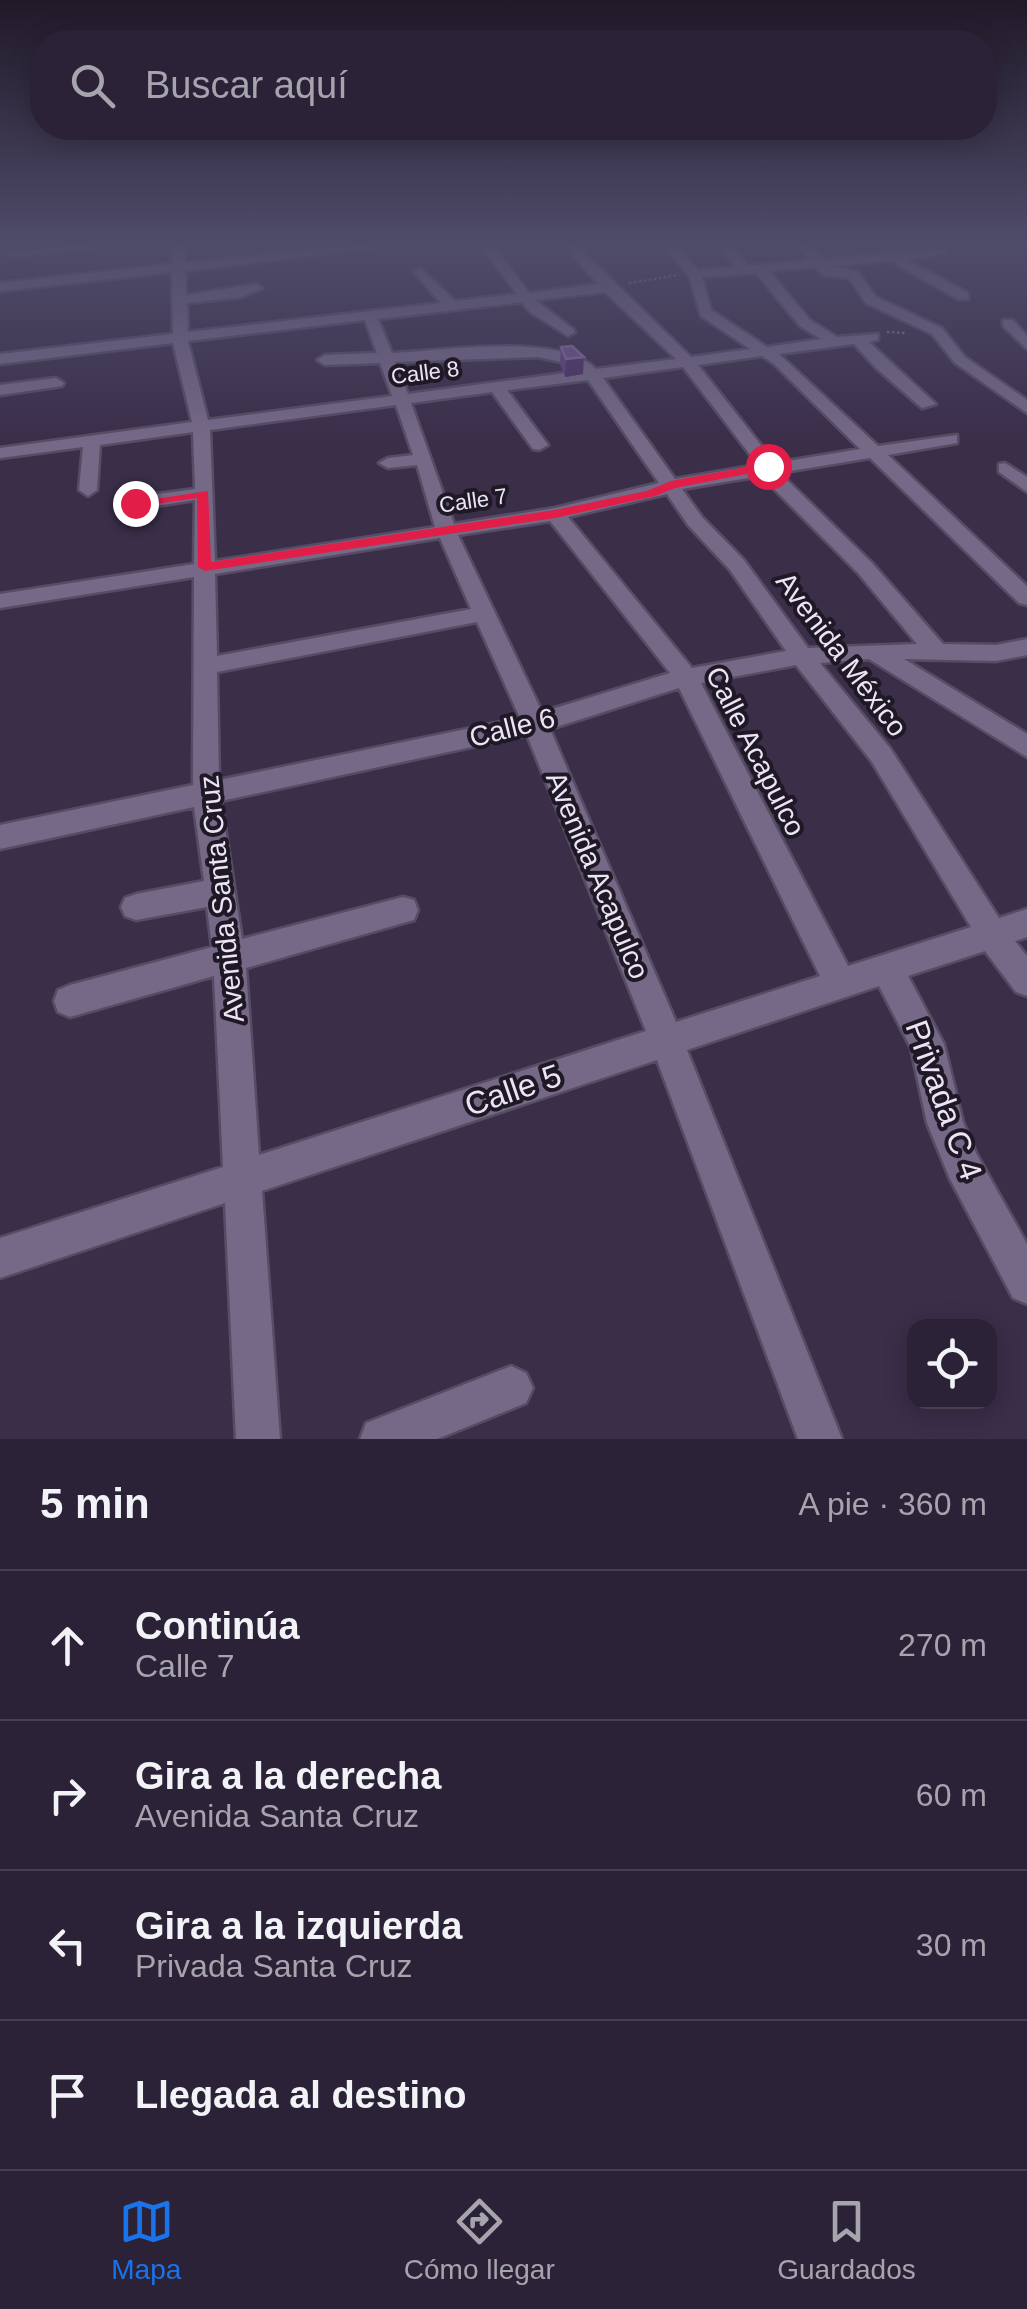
<!DOCTYPE html>
<html lang="es">
<head>
<meta charset="utf-8">
<style>
  body { margin:0; font-family:Arial,sans-serif; background:#382f42; color:#f1f3f6 }
  .controls { position:absolute; right:30px; bottom:30px; display:grid; overflow:hidden; border-radius:20px; box-shadow:0 5px 25px #0003 }
  .controls button { width:90px; height:90px; display:grid; place-items:center; padding:0; border:0; border-bottom:2px solid #483f52; background:#2c2237; color:#f1f3f6; font:50px sans-serif }
  .stop { position:absolute; width:30px; height:30px; margin:-22px; border:8px solid #e11d48; border-radius:50%; background:#fff }
  .stop.end { background:#e11d48; border-color:#fff; box-shadow:0 2px 10px #0008 }
  .list { margin:0; padding:0; list-style:none }
  h2 { display:flex; justify-content:space-between; align-items:center; height:130px; margin:0; padding:0 40px; font-size:42px }
  h2 small { font-size:32px; font-weight:400; color:#a6a4ad }
  .list li { display:grid; grid-template-columns:65px 1fr auto; gap:30px; align-items:center; box-sizing:border-box; height:150px; padding:0 40px; border-top:2px solid #483f52 }
  .list b { display:block; font-size:38px; white-space:nowrap }
  .list p { margin:0; font-size:32px; white-space:nowrap; color:#a6a4ad }
  .list em { font-size:32px; font-style:normal; color:#a6a4ad }
  .icon { flex:none; width:55px; height:55px; fill:none; stroke:currentColor; stroke-width:2; stroke-linecap:round; stroke-linejoin:round }
  .map { position:relative; flex:none; width:1027px; height:1439px; overflow:hidden }
  .search { position:absolute; background:#2c2237; box-shadow:0 5px 25px #0003; left:30px; right:30px; top:30px; height:110px; display:flex; align-items:center; gap:25px; box-sizing:border-box; padding:0 35px; border-radius:40px; color:#a6a4ad; font-size:38px }
  .sheet { height:730px; background:#2c2237 }
  nav { display:flex; justify-content:space-around; align-items:center; box-sizing:border-box; height:140px; border-top:2px solid #483f52; background:#2c2237; font-size:28px; color:#a6a4ad }
  nav a { display:grid; justify-items:center; gap:5px }
  nav .on { color:#1a73e8 }
  .map>svg:first-child { display:block }
  .lines { fill:none; stroke-linecap:round; stroke-linejoin:round }
  .minor-casing { stroke:#564c63; stroke-width:5 }
  .path { stroke:#7d738b; stroke-width:2.5; stroke-dasharray:2.5 2.5; stroke-linecap:butt }
  .minor { fill:#756987; fill-rule:evenodd }
  .wall { fill:#5f4080 }
  .shaded-wall { fill:#4a3265 }
  .building { fill:#6e528d; stroke:#81699d; stroke-width:2.5 }
  .route { fill:#e11d48 }
  .labels { text-anchor:middle; stroke-width:8; stroke-linejoin:round; paint-order:stroke }
  .far-street-label { font-size:22px; fill:#ebe4f6; stroke:#1f1926 }
  .street-label { font-size:28px; fill:#ebe4f6; stroke:#1f1926 }
  .near-street-label { font-size:32px; fill:#ebe4f6; stroke:#1f1926 }
</style>
</head>
<body>
<div class="map">
<svg width="1027" height="1439" viewBox="0 0 1027 1439">
  <rect width="100%" height="100%" fill="#3a2e49"/>
  <g class="lines">
    <defs>
      <g id="minor">
        <path d="M93 242H135L13 257 7 253Z"/>
        <path d="M172 242H184L185 263 381 242H418L185 271 186 295 256 284 263 288 241 297 187 303 188 332 441 303 414 272 420 268 455 301 517 294 478 242H490L529 293 598 284 561 242H573L691 357 750 349 701 316 689 276 661 242H673L698 270 735 267 718 242H730L747 266 810 260 793 242H806L823 259 940 249 946 253 907 260 968 293V299H958L891 261 830 266 858 272 876 297 942 328 965 357 1027 400V413L955 363 932 334 866 303 849 278 823 275 816 267 769 271 810 320 837 337 878 334V340L869 342 936 404 922 408 876 368 854 344 779 354 878 446 957 435V443L888 455 1027 586V605L1019 603 870 458 682 489 702 517 744 560 808 648 917 644 858 573 774 489V481H788L872 563 943 644 996 645 1027 639V655L996 661 904 659 1027 734V757L869 659 820 663 890 748 999 918 1027 909V937L1015 941 1027 956V996L1016 992 985 951 908 976 944 1044 963 1122 976 1153 1027 1244V1304L1013 1298 950 1179 927 1123 911 1048 879 986 687 1050 842 1439H798L657 1060 262 1191 280 1439H236L225 1203 0 1278V1238L223 1167 214 976 70 1017 58 1012 54 1001 58 990 70 985 212 947 207 907 136 920 125 916 121 907 125 898 136 894 204 881 194 807 0 849V825L193 785 194 577 0 608V594L194 564 195 500 135 509 125 503 135 497 195 489 193 432 100 445 97 490 88 496 79 490 83 447 0 458V448L192 422 173 343 0 364V354L173 334 172 272 0 291V283L172 264ZM756 273 800 326 821 339 767 347 711 310 702 277ZM605 292 676 359 596 369C559 332 443 351 392 353L378 319 522 302 530 312 568 336 575 332 573 329 535 300ZM365 320 377 353 325 355 317 360 325 365 380 363 392 396 208 420 188 341ZM762 356 774 364 860 449 775 463 698 365ZM538 357 575 365 580 371 408 394 395 362ZM683 367 758 465 675 479 603 378ZM588 380 659 483 555 508 454 524 411 403 492 392 533 449 539 450 548 445 507 390ZM396 405 413 455 388 458 379 463 388 468 417 465 435 527 215 561 210 430ZM667 494 688 525 730 570 786 651 692 668 568 517ZM550 521 670 673 542 712 458 535ZM440 538 471 609 217 656 215 574ZM477 622 520 718 219 780 217 672ZM796 665 872 762 971 927 848 966 701 683ZM679 688 820 976 676 1022 550 729ZM527 735 646 1031 259 1155 246 968 403 923 414 920 418 910 414 900 403 897 242 939 221 801Z"/>
        <path d="M1003 320H1013L1027 336V349L1003 326Z"/>
        <path d="M56 378 64 383 62 386 0 395V385Z"/>
        <path d="M1005 463 1027 477V492L999 472V464Z"/>
        <path d="M511 1366 526 1373 533 1388 526 1403 437 1439H360L366 1423Z"/>
      </g>
    </defs>
    <use href="#minor" class="minor-casing"/>
    <g class="path">
      <path d="M629 283 679 275"/>
      <path d="M887 332 907 333"/>
    </g>
    <use href="#minor" class="minor"/>
  </g>
  <path class="wall" d="M561 347 583 374 565 377 560 364Z"/>
  <g class="shaded-wall">
    <path d="M0 242H2L5 249 0 259Z"/>
    <path d="M584 357 583 374 565 377 566 359Z"/>
  </g>
  <path class="building" d="M572 346 584 357 566 359 561 347Z"/>
  <linearGradient id="sky" x2="0" y2="1"><stop stop-color="#201928"/><stop offset="0.55" stop-color="#4f4c6a"/><stop offset="1" stop-color="#4f4c6a" stop-opacity="0"/></linearGradient>
  <rect width="1027" height="443" fill="url(#sky)"/>
  <path class="route" d="M768 463 772 469 675 488 655 496 555 518 205 571 198 567 197 498 135 507 129 503 208 491 211 562 555 510 647 491 671 481Z"/>
  <g class="labels">
    <g class="far-street-label">
      <text transform="translate(425 372) rotate(-7)" y="8">Calle 8</text>
      <text transform="translate(473 500) rotate(-8)" y="8">Calle 7</text>
    </g>
    <g class="street-label">
      <text transform="translate(842 654) rotate(53)" y="10">Avenida México</text>
      <text transform="translate(512 727) rotate(-14)" y="10">Calle 6</text>
      <text transform="translate(756 751) rotate(63)" y="10">Calle Acapulco</text>
      <text transform="translate(598 875) rotate(67)" y="10">Avenida Acapulco</text>
      <text transform="translate(221 899) rotate(-96)" y="10">Avenida Santa Cruz</text>
    </g>
    <g class="near-street-label">
      <text transform="translate(513 1090) rotate(-19)" y="11">Calle 5</text>
      <text transform="translate(944 1100) rotate(70)" y="11">Privada C 4</text>
    </g>
  </g>
</svg>
<div class="controls">
<button><svg class="icon" aria-label="locate" viewBox="0 0 24 24"><circle cx="12" cy="12" r="6"/><path d="M12 2v4M12 18v4M2 12h4M18 12h4"/></svg></button>
</div>
<div class="stop" style="left:768px;top:466px"></div>
<div class="stop end" style="left:135px;top:503px"></div>
<div class="search"><svg class="icon" aria-label="search" viewBox="0 0 24 24"><circle cx="10" cy="10" r="6"/><path d="M15 15l6 6"/></svg>Buscar aquí</div>
</div>
<section class="sheet">
<h2>5 min<small>A pie · 360 m</small></h2>
<ul class="list">
<li><svg class="icon" aria-label="ahead" viewBox="0 0 24 24"><path d="M12 20V5M6 11l6-6 6 6"/></svg><div><b>Continúa</b><p>Calle 7</p></div><em>270 m</em></li>
<li><svg class="icon" aria-label="right" viewBox="0 0 24 24"><path d="M7 20v-9h11M14 6l5 5-5 5"/></svg><div><b>Gira a la derecha</b><p>Avenida Santa Cruz</p></div><em>60 m</em></li>
<li><svg class="icon" aria-label="left" viewBox="0 0 24 24"><path d="M17 20v-9H6M10 6l-5 5 5 5"/></svg><div><b>Gira a la izquierda</b><p>Privada Santa Cruz</p></div><em>30 m</em></li>
<li><svg class="icon" aria-label="arrive" viewBox="0 0 24 24"><path d="M6 21V4h12l-3 4 3 4H6"/></svg><div><b>Llegada al destino</b></div></li>
</ul>
</section>
<nav>
<a class="on"><svg class="icon" aria-label="map" viewBox="0 0 24 24"><path d="M3 6l6-2 6 2 6-2v14l-6 2-6-2-6 2zM9 4v14M15 6v14"/></svg>Mapa</a>
<a><svg class="icon" aria-label="directions" viewBox="0 0 24 24"><path d="M12 3l9 9-9 9-9-9zM9 14v-3h6M13 9l2 2-2 2"/></svg>Cómo llegar</a>
<a><svg class="icon" aria-label="saved" viewBox="0 0 24 24"><path d="M7 4h10v16l-5-4-5 4z"/></svg>Guardados</a>
</nav>
</body>
</html>
